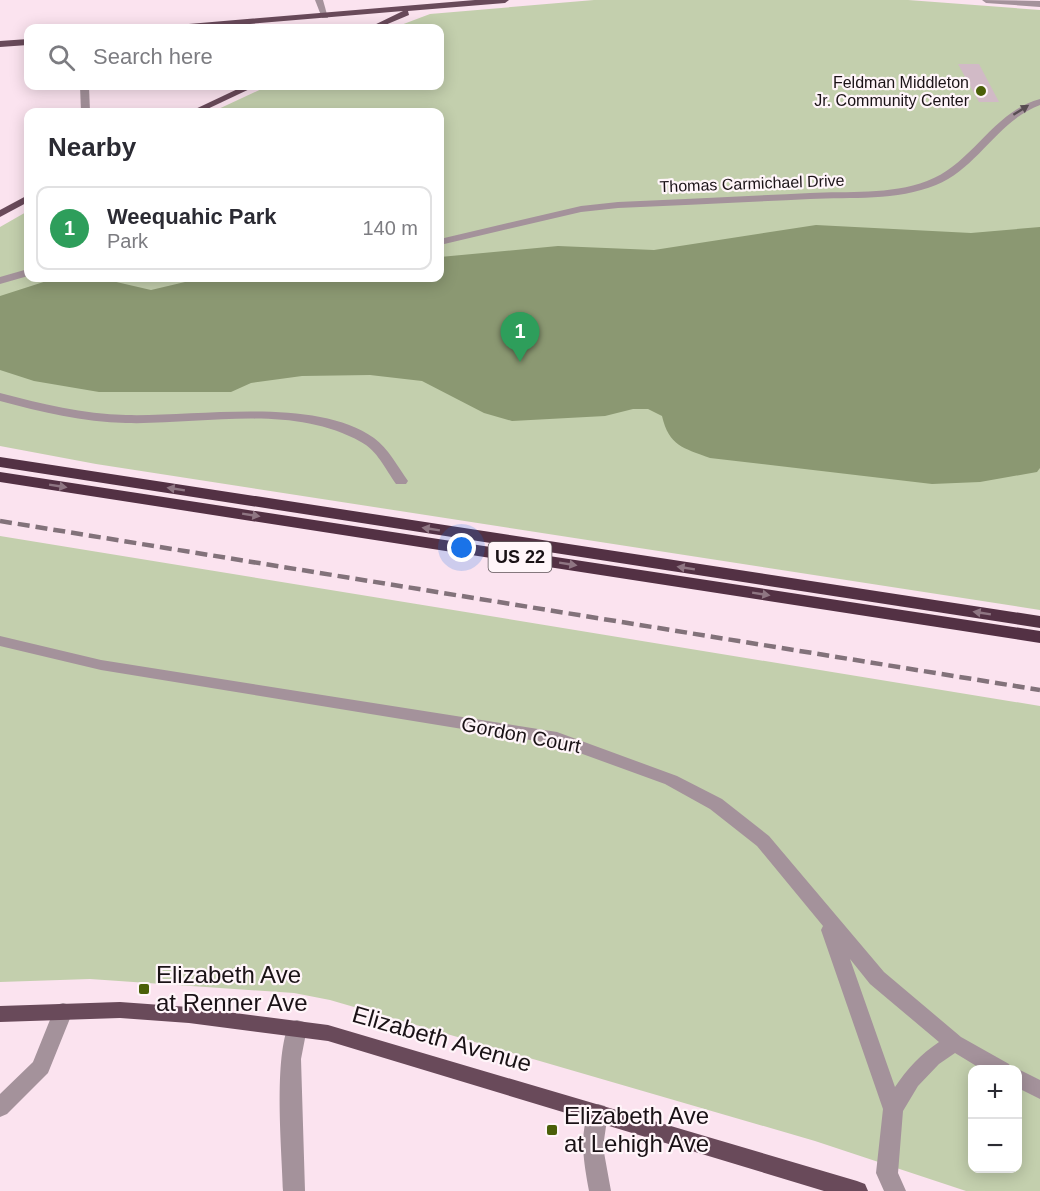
<!DOCTYPE html>
<html lang="en">
<head>
<meta charset="utf-8">
<style>
  body { margin:0; font-family:Helvetica,sans-serif; background:#f2f2f3; color:#2b2b33 }
  .controls { position:absolute; right:18px; bottom:18px; display:grid; overflow:hidden; border-radius:12px; box-shadow:0 3px 15px #0003 }
  .controls button { width:54px; height:54px; display:grid; place-items:center; padding:0; border:0; border-bottom:2px solid #e1e1e2; background:#fff; color:#2b2b33; font:30px sans-serif }
  .you { position:absolute; left:462px; top:548px; width:21px; height:21px; margin:-15px; border:4px solid #fff; border-radius:50%; background:#1a73e8; box-shadow:0 0 0 9px #1a73e833 }
  .badge { display:grid; place-items:center; width:39px; height:39px; border-radius:50%; background:#0b8043; color:#fff; font-size:20px; font-weight:700 }
  .pin { position:absolute; translate:-50% -50px; filter:drop-shadow(0 2px 3px #0008) }
  .pin::after { content:''; position:absolute; top:32px; width:21px; height:18px; background:inherit; clip-path:polygon(0 0,100% 0,50% 100%) }
  .list { margin:0; padding:0; list-style:none }
  h2 { display:flex; justify-content:space-between; align-items:center; height:78px; margin:0; padding:0 24px; font-size:26px }
  h2 small { font-size:20px; font-weight:400; color:#7c7c81 }
  .list li { display:grid; grid-template-columns:39px 1fr auto; gap:18px; align-items:center; box-sizing:border-box; height:84px; margin:0 12px 12px; padding:0 12px; border:2px solid #e1e1e2; border-radius:12px }
  .list b { display:block; font-size:22px; white-space:nowrap }
  .list p { margin:0; font-size:20px; white-space:nowrap; color:#7c7c81 }
  .list em { font-size:20px; font-style:normal; color:#7c7c81 }
  .icon { flex:none; width:33px; height:33px; fill:none; stroke:currentColor; stroke-width:2; stroke-linecap:round; stroke-linejoin:round }
  .map { position:relative; flex:none; width:1040px; height:1191px; overflow:hidden }
  .search { position:absolute; background:#fff; box-shadow:0 3px 15px #0003; left:24px; top:24px; width:420px; height:66px; display:flex; align-items:center; gap:15px; box-sizing:border-box; padding:0 21px; border-radius:12px; color:#7c7c81; font-size:22px }
  .panel { position:absolute; background:#fff; box-shadow:0 3px 15px #0003; left:24px; top:108px; width:420px; height:174px; border-radius:12px }
  .map>svg:first-child { display:block }
  .green { fill:#c3cfad; fill-rule:evenodd }
  .water { fill:#8b9872 }
  .building { fill:#d1bac6 }
  .lines { fill:none; stroke-linecap:round; stroke-linejoin:round }
  .minor { fill:#a4929b; fill-rule:evenodd }
  .major { fill:#694a5a; fill-rule:evenodd }
  .highway { fill:#533144; fill-rule:evenodd }
  .rail { stroke:#82727a; stroke-width:4.5; stroke-dasharray:12 6; stroke-linecap:butt }
  .oneway { fill:#584c52 }
  .oneway2 { fill:#8f7683 }
  .poi-dot { fill:#4a5f08; stroke:#fff5f9; stroke-width:2 }
  .labels { text-anchor:middle; stroke-width:4.5; stroke-linejoin:round; paint-order:stroke }
  .far-poi-label { font-size:16px; fill:#1a1216; stroke:#fff5f9; text-anchor:end }
  .far-street-label { font-size:16px; fill:#1a1216; stroke:#fff5f9 }
  .shield { fill:#fff5f9; stroke:#5f565a; stroke-width:1.5 }
  .shield-label { font-size:18px; font-weight:bold; fill:#1a1216 }
  .street-label { font-size:20px; fill:#1a1216; stroke:#fff5f9 }
  .near-poi-label { font-size:24px; fill:#1a1216; stroke:#fff5f9; text-anchor:start }
  .near-street-label { font-size:24px; fill:#1a1216; stroke:#fff5f9 }
</style>
</head>
<body>
<div class="map">
<svg width="1040" height="1191" viewBox="0 0 1040 1191">
  <rect width="100%" height="100%" fill="#fbe3ef"/>
  <g class="green">
    <path d="M594 0H908L1040 10V610L96 464 0 446V227L28 211V278H440V112H212L268 86H440V28H393L430 14Z"/>
    <path d="M0 536 1040 706V1191H966L815 1141 330 1000 294 993 90 979 0 982ZM972 1070H1018V1168H972Z"/>
  </g>
  <path class="water" d="M816 225 971 233 1040 227V468L1037 472 980 482 932 484 710 458C683 448 669 446 662 416L648 409H633L605 416 512 421 484 413 422 381 370 375 302 376 251 383 231 392H99L34 381 0 370V296L56 278H99L151 290 202 278H440V257L558 246 654 250Z"/>
  <path class="building" d="M958 64H979L999 102H979Z"/>
  <g class="lines">
    <g class="minor">
      <path d="M315 0H323L328 18H322Z"/>
      <path d="M982 0 1040 1V7L986 3Z"/>
      <path d="M80 86H89L90 112H81Z"/>
      <path d="M1040 99V105C997 121 978 168 936 185 897 201 851 197 810 199 746 202 682 205 618 208L581 212 440 245V239L581 206 618 202C682 199 746 196 810 193 848 191 890 195 927 181 973 164 992 112 1040 99Z"/>
      <path d="M28 269V276L0 284V277Z"/>
      <path d="M0 393C42 404 83 414 126 415 196 417 315 396 374 438 388 448 398 467 408 481L406 484H396C386 470 377 450 361 442 291 403 203 425 126 423 83 422 41 412 0 401Z"/>
      <path d="M0 636 101 660 557 732 677 776 722 799 769 836 884 972 961 1037 1009 1064 1012 1070H983L955 1053 939 1064 918 1086 903 1111 898 1173 906 1191H884L876 1173 883 1109 821 930 823 926 757 846 710 809 665 784 555 744 101 670 0 646ZM850 959 870 984 939 1042C921 1054 907 1069 895 1087Z"/>
      <path d="M63 1003 70 1005 73 1011 48 1073 7 1114 0 1117V1094L33 1062 56 1005Z"/>
      <path d="M297 1020 304 1022 307 1028 301 1059 305 1191H283C282 1150 273 1056 290 1022Z"/>
      <path d="M1018 1069 1040 1080V1099L1018 1088Z"/>
      <path d="M598 1104 605 1106 608 1113 603 1147 611 1191H589C584 1162 578 1134 591 1106Z"/>
    </g>
    <g class="major">
      <path d="M475 0H509L505 3 408 11 409 15 378 28H368L403 11 202 28H173L177 25Z"/>
      <path d="M28 39V45L0 47V41Z"/>
      <path d="M244 86H256L201 112H189Z"/>
      <path d="M28 195V202L0 217V210Z"/>
      <path d="M120 1002 189 1007 328 1025 857 1181 865 1184 868 1191H824L328 1041 189 1023 120 1018 0 1022V1006Z"/>
    </g>
    <g class="highway">
      <path d="M0 457 1040 616V628L0 467Z"/>
      <path d="M0 472 1040 631V643L0 482Z"/>
    </g>
    <path class="rail" d="M0 521 1040 690"/>
  </g>
  <defs><path id="oneway-solid" d="M-6-.8H1V-3.2L6.5 0L1 3.2V.8H-6Z" transform="scale(1.5)"/></defs>
  <use class="oneway" href="#oneway-solid" transform="translate(1021 110) rotate(-32)"/>
  <g class="oneway2">
    <use href="#oneway-solid" transform="translate(58 486) rotate(9)"/>
    <use href="#oneway-solid" transform="translate(176 489) rotate(-171)"/>
    <use href="#oneway-solid" transform="translate(251 515) rotate(9)"/>
    <use href="#oneway-solid" transform="translate(431 529) rotate(-171)"/>
    <use href="#oneway-solid" transform="translate(568 564) rotate(9)"/>
    <use href="#oneway-solid" transform="translate(686 568) rotate(-171)"/>
    <use href="#oneway-solid" transform="translate(761 594) rotate(9)"/>
    <use href="#oneway-solid" transform="translate(982 613) rotate(-171)"/>
  </g>
  <g class="poi-dot">
    <circle cx="981" cy="91" r="6"/>
    <rect x="138" y="983" width="12" height="12" rx="3"/>
    <rect x="546" y="1124" width="12" height="12" rx="3"/>
  </g>
  <g class="labels">
    <g class="far-poi-label">
      <text x="969" y="88">Feldman Middleton<tspan x="969" dy="18">Jr. Community Center</tspan></text>
    </g>
    <g class="far-street-label">
      <text transform="translate(752 183) rotate(-2)" y="6">Thomas Carmichael Drive</text>
    </g>
    <rect class="shield" x="488.5" y="542" width="63" height="30" rx="4.5"/>
    <g class="shield-label">
      <text x="520" y="563">US 22</text>
    </g>
    <g class="street-label">
      <text transform="translate(521 735) rotate(11)" y="7">Gordon Court</text>
    </g>
    <g class="near-poi-label">
      <text x="156" y="983">Elizabeth Ave<tspan x="156" dy="28">at Renner Ave</tspan></text>
      <text x="564" y="1124">Elizabeth Ave<tspan x="564" dy="28">at Lehigh Ave</tspan></text>
    </g>
    <g class="near-street-label">
      <text transform="translate(442 1039) rotate(16)" y="8">Elizabeth Avenue</text>
    </g>
  </g>
</svg>
<div class="controls">
<button>+</button>
<button>−</button>
</div>
<div class="you"></div>
<div class="pin badge" style="left:520px;top:362px;background:#2e9e5b">1</div>
<div class="search"><svg class="icon" aria-label="search" viewBox="0 0 24 24"><circle cx="10" cy="10" r="6"/><path d="M15 15l6 6"/></svg>Search here</div>
<section class="panel">
<h2>Nearby<small></small></h2>
<ul class="list">
<li><span class="badge" style="background:#2e9e5b">1</span><div><b>Weequahic Park</b><p>Park</p></div><em>140 m</em></li>
</ul>
</section>
</div>
</body>
</html>
